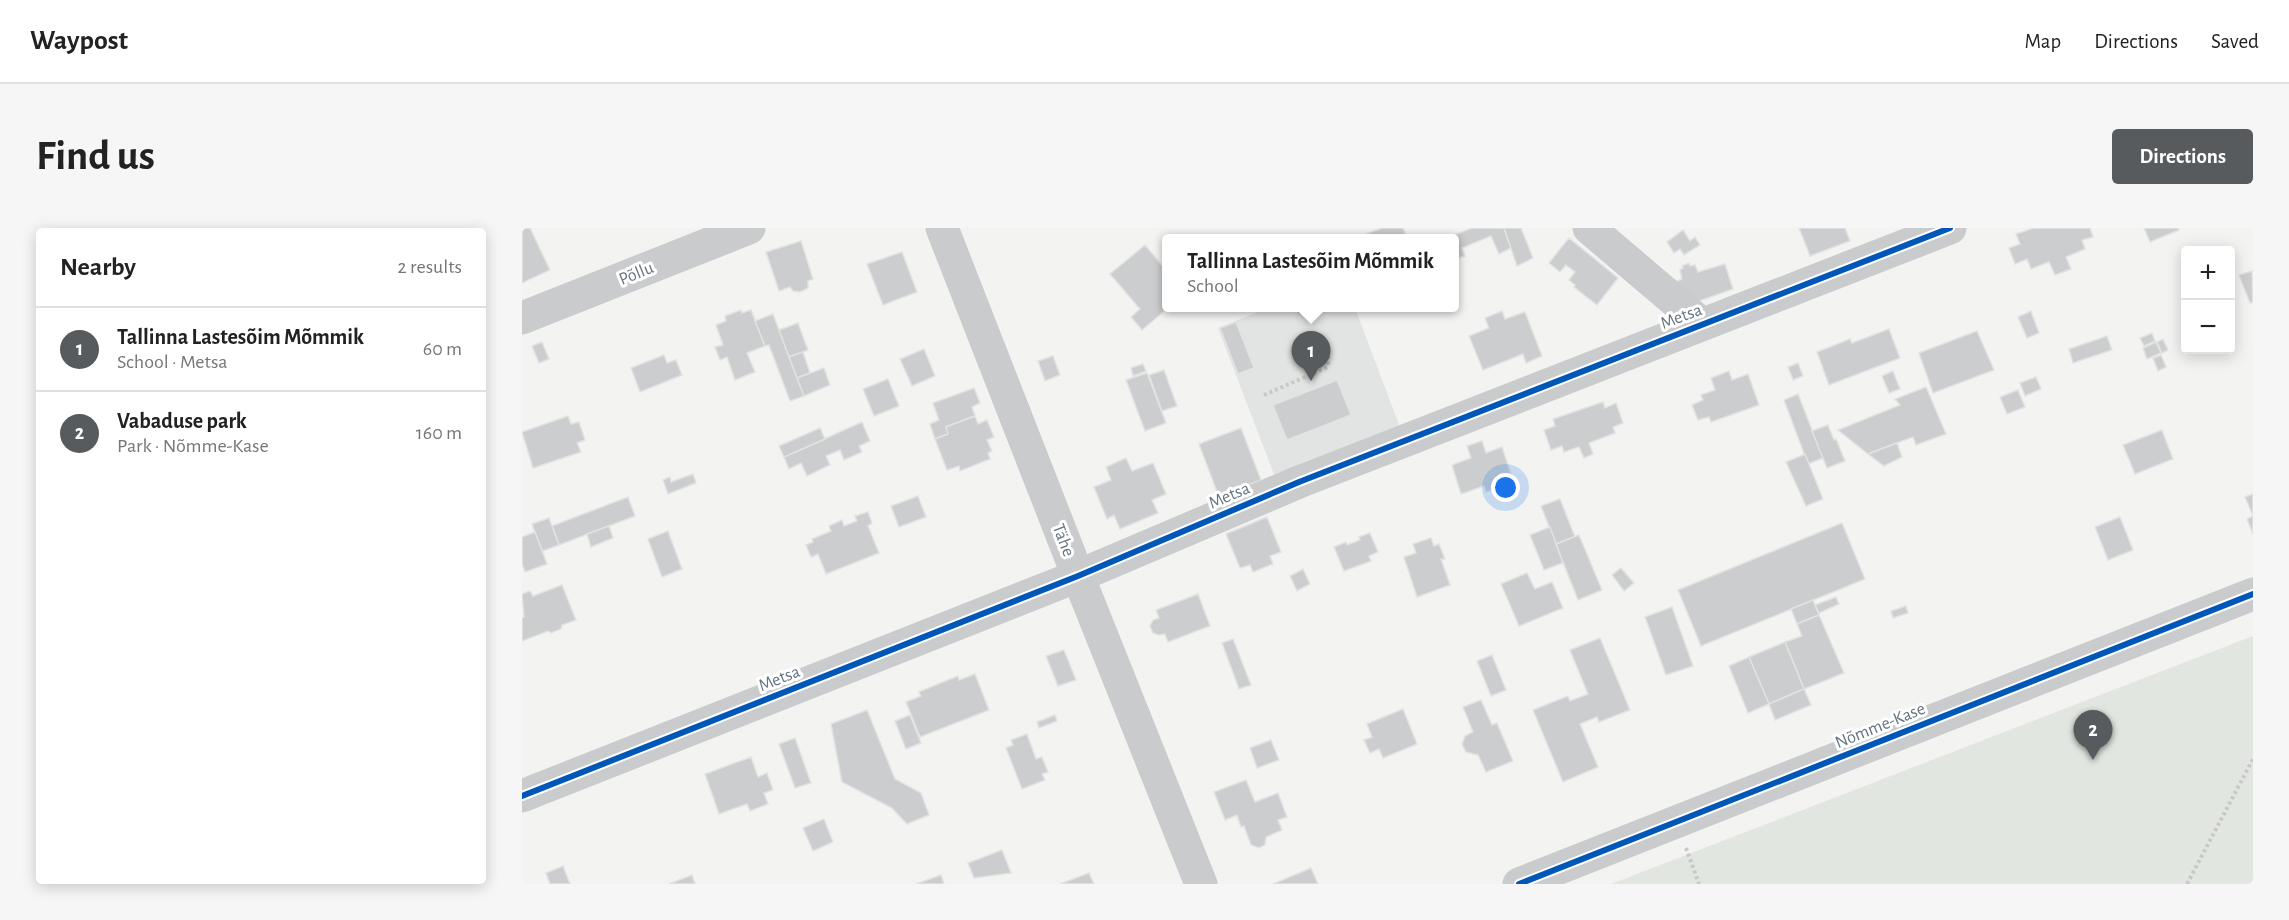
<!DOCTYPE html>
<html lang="en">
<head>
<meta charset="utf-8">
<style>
  body { margin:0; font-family:"Alegreya Sans",sans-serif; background:#f6f6f6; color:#222 }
  .controls { position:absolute; right:18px; top:18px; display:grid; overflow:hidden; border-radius:6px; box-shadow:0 3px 15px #0003 }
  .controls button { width:54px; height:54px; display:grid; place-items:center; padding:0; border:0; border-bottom:2px solid #e0e0e0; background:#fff; color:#222; font:30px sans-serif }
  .you { position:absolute; left:984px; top:260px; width:21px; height:21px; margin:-15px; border:4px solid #fff; border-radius:50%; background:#1a73e8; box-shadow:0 0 0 9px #1a73e833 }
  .badge { display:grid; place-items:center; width:39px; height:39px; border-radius:50%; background:#575b5e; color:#fff; font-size:20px; font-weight:700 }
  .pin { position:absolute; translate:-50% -50px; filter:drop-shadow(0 2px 3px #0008) }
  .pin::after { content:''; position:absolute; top:32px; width:21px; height:18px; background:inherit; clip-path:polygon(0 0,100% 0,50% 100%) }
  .popup { position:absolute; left:640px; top:6px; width:297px; height:78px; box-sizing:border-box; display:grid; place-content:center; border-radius:6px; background:#fff; filter:drop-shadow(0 2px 4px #0005); font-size:20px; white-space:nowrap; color:#767676 }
  .popup b { font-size:22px; color:#222 }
  .popup::after { content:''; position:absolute; left:50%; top:100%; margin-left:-12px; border:12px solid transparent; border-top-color:#fff }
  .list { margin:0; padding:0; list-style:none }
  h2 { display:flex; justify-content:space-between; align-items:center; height:78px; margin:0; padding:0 24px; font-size:26px }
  h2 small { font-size:20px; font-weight:400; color:#767676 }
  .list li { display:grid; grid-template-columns:39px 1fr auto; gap:18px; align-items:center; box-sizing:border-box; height:84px; padding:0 24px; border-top:2px solid #e0e0e0 }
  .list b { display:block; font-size:22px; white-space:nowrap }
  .list p { margin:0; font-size:20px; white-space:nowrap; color:#767676 }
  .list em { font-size:20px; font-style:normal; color:#767676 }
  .map { position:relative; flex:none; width:1731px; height:656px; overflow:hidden; border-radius:6px }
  header { display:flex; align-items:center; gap:36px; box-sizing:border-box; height:84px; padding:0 30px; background:#fff; border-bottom:2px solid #e0e0e0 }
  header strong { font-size:28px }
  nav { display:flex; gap:33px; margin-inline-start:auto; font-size:21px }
  .intro { display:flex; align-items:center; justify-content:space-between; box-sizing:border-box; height:144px; padding:0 36px }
  h1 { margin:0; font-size:42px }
  .button { padding:15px 27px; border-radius:6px; background:#575b5e; color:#fff; font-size:21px; font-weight:700 }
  main { display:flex; gap:36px; padding:0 36px }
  aside { flex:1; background:#fff; border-radius:6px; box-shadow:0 3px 15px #0003 }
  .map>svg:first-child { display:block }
  .built { fill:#e2e3e3 }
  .green { fill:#e2e6e0 }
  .building { fill:#cbcdce; stroke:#e2e2e2; stroke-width:1.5 }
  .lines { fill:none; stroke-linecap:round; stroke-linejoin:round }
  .path { stroke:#c8c8c8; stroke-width:4; stroke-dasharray:3 3; stroke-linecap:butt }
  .minor { stroke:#c9cbcc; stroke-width:33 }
  .cycleway-casing { stroke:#fff; stroke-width:10 }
  .cycleway { stroke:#0057b8; stroke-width:6 }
  .labels { text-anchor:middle; stroke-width:6; stroke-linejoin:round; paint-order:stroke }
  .street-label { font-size:18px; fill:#657480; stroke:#fff }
</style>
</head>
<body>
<header>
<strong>Waypost</strong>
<nav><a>Map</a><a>Directions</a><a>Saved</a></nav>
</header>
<div class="intro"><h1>Find us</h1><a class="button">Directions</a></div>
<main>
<aside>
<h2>Nearby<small>2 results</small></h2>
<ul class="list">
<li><span class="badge">1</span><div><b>Tallinna Lastesõim Mõmmik</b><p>School · Metsa</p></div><em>60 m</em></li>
<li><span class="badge">2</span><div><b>Vabaduse park</b><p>Park · Nõmme-Kase</p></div><em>160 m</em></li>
</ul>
</aside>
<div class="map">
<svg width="1731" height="656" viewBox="0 0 1731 656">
  <rect width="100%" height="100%" fill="#f3f3f2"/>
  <path class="built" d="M746 80H833L881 207 756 257 696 100Z"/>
  <path class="green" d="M1731 408V656H1089Z"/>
  <g class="building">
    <path d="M0 0H8L28 42 0 55Z"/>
    <path d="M860 0H881L885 10H833Z"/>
    <path d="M950 0H982L989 20 977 26 969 8 940 20 943 28 933 31V10H924Z"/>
    <path d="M982 0H999L1011 30 995 38Z"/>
    <path d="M1277 0H1323L1328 13 1288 28Z"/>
    <path d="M1512 0H1568L1571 9 1560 12 1563 21 1544 29 1549 41 1533 47 1527 34 1509 41 1505 31 1493 36 1487 20 1498 16 1494 6Z"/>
    <path d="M1622 0H1656L1657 2 1628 14Z"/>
    <path d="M1161 2 1168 13 1173 9 1178 17 1162 27 1158 21 1152 25 1145 14Z"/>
    <path d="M1047 10 1096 50 1075 77 1052 59 1053 57 1047 52 1053 44 1044 37 1038 44 1027 35Z"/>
    <path d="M279 13 291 51 286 53V60L278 64 271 63 268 59 257 63 244 24Z"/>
    <path d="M623 17 643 41 645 40 646 80 620 102 609 89 618 81 588 46Z"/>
    <path d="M380 24 395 64 361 77 345 36Z"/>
    <path d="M1167 35 1168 38 1173 37 1176 44 1203 36 1211 61 1172 75 1151 55 1160 51 1158 42 1161 40 1160 38Z"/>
    <path d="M1730 43 1731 74 1728 75 1717 47Z"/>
    <path d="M773 80H794L776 87Z"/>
    <path d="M219 82 220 85 229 82 243 118 225 125 233 144 213 152 205 129 198 132 193 119 201 117 194 97 204 93 203 88Z"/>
    <path d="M980 83 983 91 1003 84 1020 128 1004 135 1001 126 961 142 947 108 967 100 963 90Z"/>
    <path d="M1509 83 1517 105 1505 110 1496 89Z"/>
    <path d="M251 86 282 168 268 173 247 117 243 118 233 93Z"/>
    <path d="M714 94 732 140 716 146 698 100Z"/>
    <path d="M276 95 286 122 267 129 257 102Z"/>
    <path d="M1367 101 1378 130 1307 157 1295 124 1328 111 1330 115Z"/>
    <path d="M1455 103 1472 142 1411 165 1397 125Z"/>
    <path d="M1630 105 1633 113 1622 118 1618 110Z"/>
    <path d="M1585 108 1590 122 1551 135 1547 121Z"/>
    <path d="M1641 111 1646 122 1640 125 1635 114Z"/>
    <path d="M20 114 27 131 17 135 10 118Z"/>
    <path d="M1634 114 1639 125 1625 131 1621 120Z"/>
    <path d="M402 121 413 148 390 158 378 131Z"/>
    <path d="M281 124 288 145 275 150 267 129Z"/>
    <path d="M142 127 145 135 154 132 160 147 118 164 109 140Z"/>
    <path d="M1639 127 1644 139 1636 143 1631 130Z"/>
    <path d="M531 128 538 147 523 153 516 133Z"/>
    <path d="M1276 135 1281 148 1271 152 1266 139Z"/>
    <path d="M621 136 624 143 611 148 609 140Z"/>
    <path d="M302 140 308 157 282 168 275 150Z"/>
    <path d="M642 142 655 178 640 183 627 147Z"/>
    <path d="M1207 143 1210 152 1226 146 1237 177 1189 194 1187 189 1176 192 1170 177 1181 172 1179 167 1193 162 1189 150Z"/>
    <path d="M1371 143 1378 161 1367 165 1360 148Z"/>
    <path d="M625 145 644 195 623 203 604 152Z"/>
    <path d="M1514 149 1519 161 1503 168 1498 155Z"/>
    <path d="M366 151 377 178 352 188 341 161Z"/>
    <path d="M815 152 829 187 765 212 751 177Z"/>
    <path d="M1404 159 1424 206 1394 217 1391 209 1346 226 1316 202 1378 177 1373 171Z"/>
    <path d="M452 160 458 175 450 179 453 188 424 199 426 206 413 211 408 196 417 192 411 175Z"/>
    <path d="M1496 162 1503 179 1485 186 1478 169Z"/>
    <path d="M1276 166 1301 230 1286 236 1262 172Z"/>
    <path d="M1081 174 1083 180 1094 175 1101 195 1091 199 1093 205 1067 215 1071 226 1062 230 1057 219 1042 224 1040 218 1029 222 1022 202 1033 198 1031 191Z"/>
    <path d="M46 188 49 196 57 194 63 212 55 215 59 224 11 240 0 204Z"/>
    <path d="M453 188 456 196 465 192 472 209 465 212 470 223 466 225 468 231 438 243 437 238 425 242 413 211 426 206 424 199Z"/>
    <path d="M340 194 348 213 337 218 340 224 322 232 318 222 304 228 308 237 285 248 279 235 267 241 262 229Z"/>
    <path d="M1306 197 1312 212 1314 211 1323 233 1305 240 1290 203Z"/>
    <path d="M298 200 303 211 262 229 257 218Z"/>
    <path d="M719 200 739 252 697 269 677 216Z"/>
    <path d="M1640 202 1651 231 1613 246 1601 217Z"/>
    <path d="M960 213 964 225 980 219 989 246 982 248 984 257 964 264 962 258 939 266 930 237 949 230 945 218Z"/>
    <path d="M1375 215 1380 229 1362 238 1346 226Z"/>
    <path d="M1283 226 1301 271 1284 278 1264 234Z"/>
    <path d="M604 230 610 243 631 235 644 266 630 272 636 285 598 301 592 287 585 291 572 259 589 252 584 239Z"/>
    <path d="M171 246 174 255 146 266 141 252 148 249 149 254Z"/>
    <path d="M1731 266V288L1723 269Z"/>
    <path d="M396 268 404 289 377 299 369 278Z"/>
    <path d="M106 269 113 288 37 317 30 298Z"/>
    <path d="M1038 271 1053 309 1034 316 1019 278Z"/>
    <path d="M346 284 350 295 346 298 357 325 304 346 296 326 290 329 288 327 284 317 291 314 290 311 309 303 307 298 320 292 322 298 335 293 333 288Z"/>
    <path d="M1731 288V306L1725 291Z"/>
    <path d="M745 289 759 324 748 328 751 336 731 344 728 337 718 340 704 306Z"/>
    <path d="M1598 289 1611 322 1586 332 1573 299Z"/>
    <path d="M27 290 37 317 20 323 10 296Z"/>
    <path d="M1320 295 1343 351 1179 418 1156 362Z"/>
    <path d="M87 298 91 310 69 319 65 306Z"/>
    <path d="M1028 299 1041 335 1022 342 1008 307Z"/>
    <path d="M146 303 160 341 140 349 126 311Z"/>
    <path d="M13 304 25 336 3 344 0 335V309Z"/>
    <path d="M848 305 856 324 847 328 849 333 822 343 812 319 824 314 825 317 838 312 837 309Z"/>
    <path d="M1057 307 1080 362 1056 372 1034 316Z"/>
    <path d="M909 310 912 318 917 316 923 331H919L928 357 895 369 882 329 894 325 891 316Z"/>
    <path d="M1099 340 1112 355 1102 363 1090 347Z"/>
    <path d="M781 341 788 356 775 363 768 348Z"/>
    <path d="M1005 345 1013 361 1030 354 1041 380 997 398 979 356Z"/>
    <path d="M40 357 54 392 40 397 39 401 29 405 26 403 0 413V390L2 389 0 366 8 363 11 368Z"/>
    <path d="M676 366 688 398 646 414 643 406 637 407 631 405 628 398 631 392 637 390 634 382Z"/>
    <path d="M1314 369 1317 376 1297 385 1293 377Z"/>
    <path d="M1291 372 1297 387 1275 396 1269 381Z"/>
    <path d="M1384 378 1386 385 1371 390 1369 383Z"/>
    <path d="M1150 379 1171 438 1144 447 1123 389Z"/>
    <path d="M1297 387 1322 445 1282 461 1263 414 1280 408 1275 396Z"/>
    <path d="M1078 410 1108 482 1077 494 1075 489 1058 496 1076 539 1041 554 1011 482 1046 468 1048 473 1066 466 1048 422Z"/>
    <path d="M711 411 729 457 717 461 700 415Z"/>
    <path d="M1263 414 1282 461 1247 476 1227 429Z"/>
    <path d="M542 422 554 452 536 458 524 428Z"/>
    <path d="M970 427 984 462 969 468 955 433Z"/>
    <path d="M1227 429 1247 476 1226 485 1207 438Z"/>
    <path d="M453 446 467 482 398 509 384 474 399 468 397 464 399 463 436 448 437 452Z"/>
    <path d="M1282 461 1289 477 1253 492 1247 476Z"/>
    <path d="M959 472 970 497 975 495 991 533 964 544 956 527 944 524 940 516 943 508 951 504 941 479Z"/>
    <path d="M881 481 895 516 861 530 857 521 848 525 842 512 850 509 845 496Z"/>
    <path d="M345 482 373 551 399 565 407 587 385 596 370 580 320 554 309 496Z"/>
    <path d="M388 487 399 515 384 521 373 493Z"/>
    <path d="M533 487 535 493 517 500 515 494Z"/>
    <path d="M505 506 514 531 520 529 526 544 520 546 523 552 500 561 484 520 491 517 489 512Z"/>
    <path d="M273 510 289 555 273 560 257 516Z"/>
    <path d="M749 512 757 532 735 540 728 520Z"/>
    <path d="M229 529 236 549 245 545 251 562 242 565 246 576 228 583 225 576 197 586 183 546Z"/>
    <path d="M724 552 733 574 756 565 765 589 756 592 760 602 744 609 743 617 737 620 729 617 722 598 719 599 715 587 703 592 692 564Z"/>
    <path d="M302 591 311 614 291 623 281 600Z"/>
    <path d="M480 622 489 645 452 650 446 635Z"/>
    <path d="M41 638 48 656H28L24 645Z"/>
    <path d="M789 640 796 656H751Z"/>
    <path d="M567 645 572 656H538Z"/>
    <path d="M170 647 173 656H147Z"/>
    <path d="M419 647 422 656H394Z"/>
  </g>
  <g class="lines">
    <g class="path">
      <path d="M742 167 806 139V115"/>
      <path d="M1164 620 1177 656"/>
      <path d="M1665 656 1731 531"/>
    </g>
    <g class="minor">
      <path d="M420 0 556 348 679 656"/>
      <path d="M1067 0 1180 96"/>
      <path d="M0 90 227 0"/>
      <path d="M0 568 556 348 777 254 1428 0"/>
      <path d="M997 656 1731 366"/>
    </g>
    <defs>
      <g id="cycleway">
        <path d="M0 568 556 348 777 254 1428 0"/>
        <path d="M997 656 1731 366"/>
      </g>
    </defs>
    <use href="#cycleway" class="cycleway-casing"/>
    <use href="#cycleway" class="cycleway"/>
  </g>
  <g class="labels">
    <g class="street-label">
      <text transform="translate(114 45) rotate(-22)" y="6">Põllu</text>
      <text transform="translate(1159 88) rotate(-21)" y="6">Metsa</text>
      <text transform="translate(707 267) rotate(-23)" y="6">Metsa</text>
      <text transform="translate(542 312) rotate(69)" y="6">Tähe</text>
      <text transform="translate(257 450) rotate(-22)" y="6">Metsa</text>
      <text transform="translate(1358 497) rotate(-22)" y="6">Nõmme-Kase</text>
    </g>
  </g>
</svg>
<div class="controls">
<button>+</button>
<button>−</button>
</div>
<div class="you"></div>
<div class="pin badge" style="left:789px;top:153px">1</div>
<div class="popup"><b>Tallinna Lastesõim Mõmmik</b>School</div>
<div class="pin badge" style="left:1571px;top:532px">2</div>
</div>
</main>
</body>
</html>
